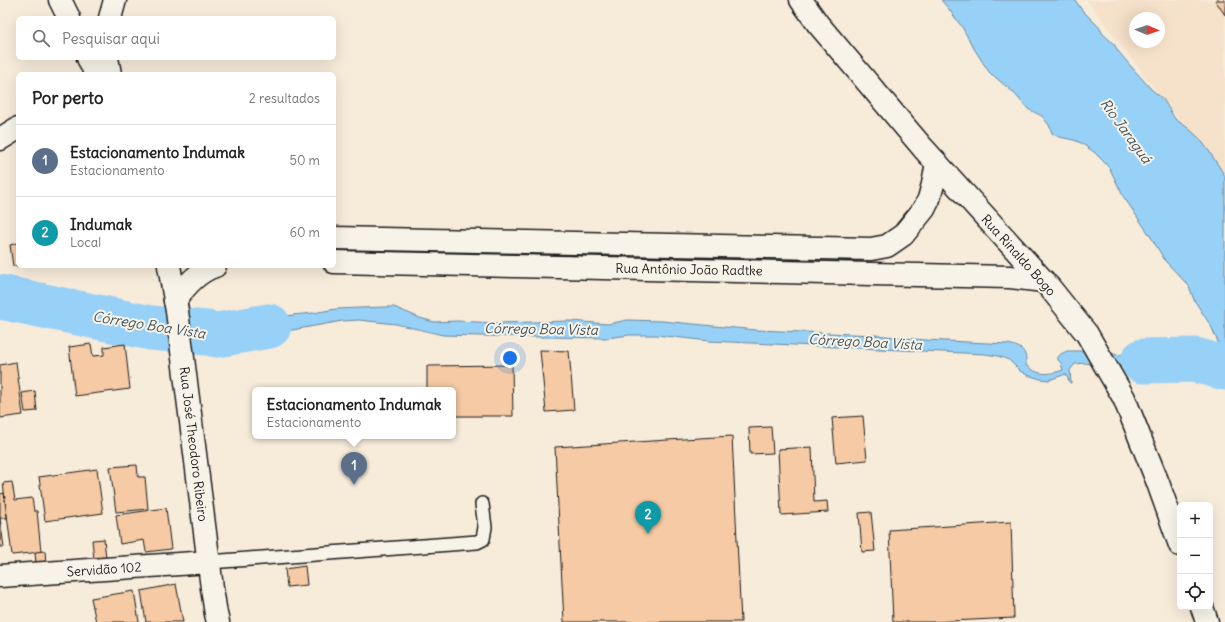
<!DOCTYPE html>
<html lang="pt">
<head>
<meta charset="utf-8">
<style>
  body { margin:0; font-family:Delius,sans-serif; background:#f2f2f2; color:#222 }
  .controls { position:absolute; right:12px; bottom:12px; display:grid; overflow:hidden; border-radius:6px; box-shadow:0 4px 16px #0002 }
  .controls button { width:36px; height:36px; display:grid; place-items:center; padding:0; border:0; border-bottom:1px solid #e0e0e0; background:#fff; color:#222; font:20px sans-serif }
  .compass { position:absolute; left:1129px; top:12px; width:36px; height:36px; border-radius:50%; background:#fff; box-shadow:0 4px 16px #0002; rotate:92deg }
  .you { position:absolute; left:510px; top:358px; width:14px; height:14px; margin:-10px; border:3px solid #fff; border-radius:50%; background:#1a73e8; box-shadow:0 0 0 6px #1a73e833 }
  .badge { display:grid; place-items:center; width:26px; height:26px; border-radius:50%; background:#d1495b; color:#fff; font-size:13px; font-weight:700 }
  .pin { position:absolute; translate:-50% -33px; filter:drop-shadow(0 1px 2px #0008) }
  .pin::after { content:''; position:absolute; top:21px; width:14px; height:12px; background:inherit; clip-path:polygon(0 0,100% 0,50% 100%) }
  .popup { position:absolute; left:252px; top:387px; width:204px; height:52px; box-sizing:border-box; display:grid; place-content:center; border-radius:6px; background:#fff; filter:drop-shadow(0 1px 3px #0005); font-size:13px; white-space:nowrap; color:#767676 }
  .popup b { font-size:15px; color:#222 }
  .popup::after { content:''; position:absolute; left:50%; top:100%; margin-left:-8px; border:8px solid transparent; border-top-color:#fff }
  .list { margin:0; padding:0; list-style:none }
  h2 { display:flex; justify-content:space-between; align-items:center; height:52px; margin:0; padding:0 16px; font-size:17px }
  h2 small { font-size:13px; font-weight:400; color:#767676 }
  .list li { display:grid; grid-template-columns:26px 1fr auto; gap:12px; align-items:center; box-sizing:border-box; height:72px; padding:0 16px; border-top:1px solid #e0e0e0 }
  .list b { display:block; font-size:15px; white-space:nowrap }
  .list p { margin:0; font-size:13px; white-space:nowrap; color:#767676 }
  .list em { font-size:13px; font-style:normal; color:#767676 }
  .icon { flex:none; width:22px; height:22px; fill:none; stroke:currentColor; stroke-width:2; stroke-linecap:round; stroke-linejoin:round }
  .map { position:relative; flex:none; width:1225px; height:622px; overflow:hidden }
  .search { position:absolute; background:#fff; box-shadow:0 4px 16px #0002; left:16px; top:16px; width:320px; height:44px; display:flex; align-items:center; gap:10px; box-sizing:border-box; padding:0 14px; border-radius:6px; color:#767676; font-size:15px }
  .panel { position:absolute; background:#fff; box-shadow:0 4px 16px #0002; left:16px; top:72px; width:320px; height:196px; border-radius:6px }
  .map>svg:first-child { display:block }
  .built { fill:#f6e1ca; fill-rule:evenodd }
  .water { fill:#98d1f8; stroke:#6689a0 }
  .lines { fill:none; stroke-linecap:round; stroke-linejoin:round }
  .river { stroke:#98d1f8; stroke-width:45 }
  .building { fill:#f5caa4; stroke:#1c1c1c }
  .service-casing { stroke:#1c1c1c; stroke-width:16 }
  .minor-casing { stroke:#1c1c1c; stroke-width:25 }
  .tertiary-casing { stroke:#1c1c1c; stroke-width:25 }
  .secondary-casing { stroke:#1c1c1c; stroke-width:25 }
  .service { stroke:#f7f3e8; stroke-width:13 }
  .minor { stroke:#f7f3e8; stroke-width:22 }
  .tertiary { stroke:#f7f3e8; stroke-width:22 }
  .secondary { stroke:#f7f3e8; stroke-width:22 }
  .labels { text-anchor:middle; stroke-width:4; stroke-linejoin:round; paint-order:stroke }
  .street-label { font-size:13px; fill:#1c1c1c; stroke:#f7f3e8 }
  .water-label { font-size:14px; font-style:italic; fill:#41525e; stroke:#f7f3e8 }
</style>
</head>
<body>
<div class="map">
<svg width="1225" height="622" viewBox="0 0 1225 622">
  <rect width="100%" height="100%" fill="#f7ebda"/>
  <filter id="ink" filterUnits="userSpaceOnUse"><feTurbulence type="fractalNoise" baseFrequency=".025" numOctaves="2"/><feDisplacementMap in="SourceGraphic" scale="8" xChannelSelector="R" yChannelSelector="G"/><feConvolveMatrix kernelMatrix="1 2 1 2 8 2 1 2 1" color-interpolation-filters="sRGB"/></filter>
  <g filter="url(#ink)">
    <path class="built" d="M1087 0H1225V181ZM1135 18H1159V42H1135Z"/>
    <g class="water">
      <path d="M941 0H1075L1082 10 1099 27 1103 34 1114 44 1118 51 1128 63 1151 89 1163 99 1175 119 1188 128 1199 138 1209 151 1225 176V358L1211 326 1194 300 1189 286 1166 262 1149 234 1123 196 1110 169 1105 163 1094 152 1081 143 1074 140 1059 137 1052 133 1049 125 1042 116 1028 109 1013 92 989 72 973 47 962 27 948 8Z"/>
      <path d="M0 290 33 293 63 305 151 319 153 336 60 319 0 303Z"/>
      <path d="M385 307H394L420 318 434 322 457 321 497 323 571 321 608 324 627 320 662 321 756 330 875 335 925 340 1008 344C1021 347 1027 350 1026 365 1038 376 1049 375 1063 370L1061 363 1058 360V357L1061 354 1067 351H1084L1141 357 1146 367H1125L1084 363 1075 364 1070 370 1071 383H1070L1066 374 1049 380 1041 379 1027 375 1020 371 1009 360 998 356 985 354 709 341 656 335H629L607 338 480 336 443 335 396 324 359 320 342 321 238 340 207 341 206 327H238L293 315 313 313 336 309Z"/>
    </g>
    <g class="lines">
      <g class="river">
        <path d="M0 297 151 328 207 333 217 335 269 326"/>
        <path d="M1143 361 1195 360 1225 368"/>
      </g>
    </g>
    <g class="building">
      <path d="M1215 0H1225V15Z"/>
      <path d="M18 243V266H13L10 245Z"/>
      <path d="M91 344 93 356 104 355V347L125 344 130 389 75 396 69 347Z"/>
      <path d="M540 350 569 351 574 410 546 412Z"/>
      <path d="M16 362 23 415 0 418V365Z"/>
      <path d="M512 365 513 416H453V390H427V366Z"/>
      <path d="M35 391 37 411 25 412 22 393Z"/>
      <path d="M863 416 867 460 836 463 832 418Z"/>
      <path d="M771 427 773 453 750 454 749 428Z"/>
      <path d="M732 436 741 622H564L555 447Z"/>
      <path d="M812 447 814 502 827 501 828 512 781 515 778 449Z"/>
      <path d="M137 465 138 477H145L148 509 116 512 110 467Z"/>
      <path d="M97 469 103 513 45 521 39 477Z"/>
      <path d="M12 482 15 500 32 498 34 511H37L41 552 12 555 3 483Z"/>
      <path d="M4 493 7 518H0L4 547H0V494Z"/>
      <path d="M166 508 171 549 146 552 144 540 120 544 116 515Z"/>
      <path d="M871 512 875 551 862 552 859 513Z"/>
      <path d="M1011 522 1014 618 931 622H893L889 530Z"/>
      <path d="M104 539 106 558 94 559 92 540Z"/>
      <path d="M45 551 46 563 36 564 35 552Z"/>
      <path d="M305 566 307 585 287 587 285 569Z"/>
      <path d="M176 584 183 622H146L141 591Z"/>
      <path d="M134 591 139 622H96L91 598Z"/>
    </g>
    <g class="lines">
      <defs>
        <path id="service" d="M209 562 477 542 483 539 485 527 482 504"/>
        <g id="minor">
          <path d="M0 139 18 128"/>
          <path d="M0 576 209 562"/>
        </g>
        <g id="tertiary">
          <path d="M334 238 871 249 887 246 903 235 924 209 929 199 933 184 937 163"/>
          <path d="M334 262 1010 277 1044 281"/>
          <path d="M175 301C185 286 197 272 215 266"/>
        </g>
        <g id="secondary">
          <path d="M60 0 69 18"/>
          <path d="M801 0 818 24 923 148 1050 288 1087 334 1124 398 1158 483 1180 545"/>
          <path d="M110 18 115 0"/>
          <path d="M88 58 96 74"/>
          <path d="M107 58 110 74"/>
          <path d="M169 266 177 311 212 588 216 614 218 622"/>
          <path d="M1202 607 1207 622"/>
        </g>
      </defs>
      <use href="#service" class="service-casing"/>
      <use href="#minor" class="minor-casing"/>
      <use href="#tertiary" class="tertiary-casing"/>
      <use href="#secondary" class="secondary-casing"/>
      <use href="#service" class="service"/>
      <use href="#minor" class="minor"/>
      <use href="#tertiary" class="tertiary"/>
      <use href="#secondary" class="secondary"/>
    </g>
  </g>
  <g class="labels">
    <g class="street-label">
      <text transform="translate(1019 255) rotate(48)" y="5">Rua Rinaldo Bogo</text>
      <text transform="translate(689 269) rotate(1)" y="5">Rua Antônio João Radtke</text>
      <text transform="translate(194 444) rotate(83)" y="5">Rua José Theodoro Ribeiro</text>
      <text transform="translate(104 569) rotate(-4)" y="5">Servidão 102</text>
    </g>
    <g class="water-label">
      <text transform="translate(1126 131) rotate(54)" y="5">Rio Jaraguá</text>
      <text transform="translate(149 325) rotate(9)" y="5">Córrego Boa Vista</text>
      <text transform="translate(541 329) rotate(1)" y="5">Córrego Boa Vista</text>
      <text transform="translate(865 342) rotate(3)" y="5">Córrego Boa Vista</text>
    </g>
  </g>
</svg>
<div class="controls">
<button>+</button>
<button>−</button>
<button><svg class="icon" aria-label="locate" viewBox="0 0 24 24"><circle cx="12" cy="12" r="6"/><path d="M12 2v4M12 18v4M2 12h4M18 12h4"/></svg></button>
</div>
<svg class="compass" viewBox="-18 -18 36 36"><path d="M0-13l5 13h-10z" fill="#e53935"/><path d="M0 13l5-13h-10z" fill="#767676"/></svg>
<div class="you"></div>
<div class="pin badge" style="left:354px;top:485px;background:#5c6f8a">1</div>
<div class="popup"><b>Estacionamento Indumak</b>Estacionamento</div>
<div class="pin badge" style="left:648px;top:534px;background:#0f9aa8">2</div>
<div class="search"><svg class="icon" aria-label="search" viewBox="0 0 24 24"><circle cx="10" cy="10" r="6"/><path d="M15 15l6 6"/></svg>Pesquisar aqui</div>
<section class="panel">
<h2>Por perto<small>2 resultados</small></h2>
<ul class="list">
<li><span class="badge" style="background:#5c6f8a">1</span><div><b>Estacionamento Indumak</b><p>Estacionamento</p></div><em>50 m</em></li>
<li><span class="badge" style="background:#0f9aa8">2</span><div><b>Indumak</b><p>Local</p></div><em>60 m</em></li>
</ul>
</section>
</div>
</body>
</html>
